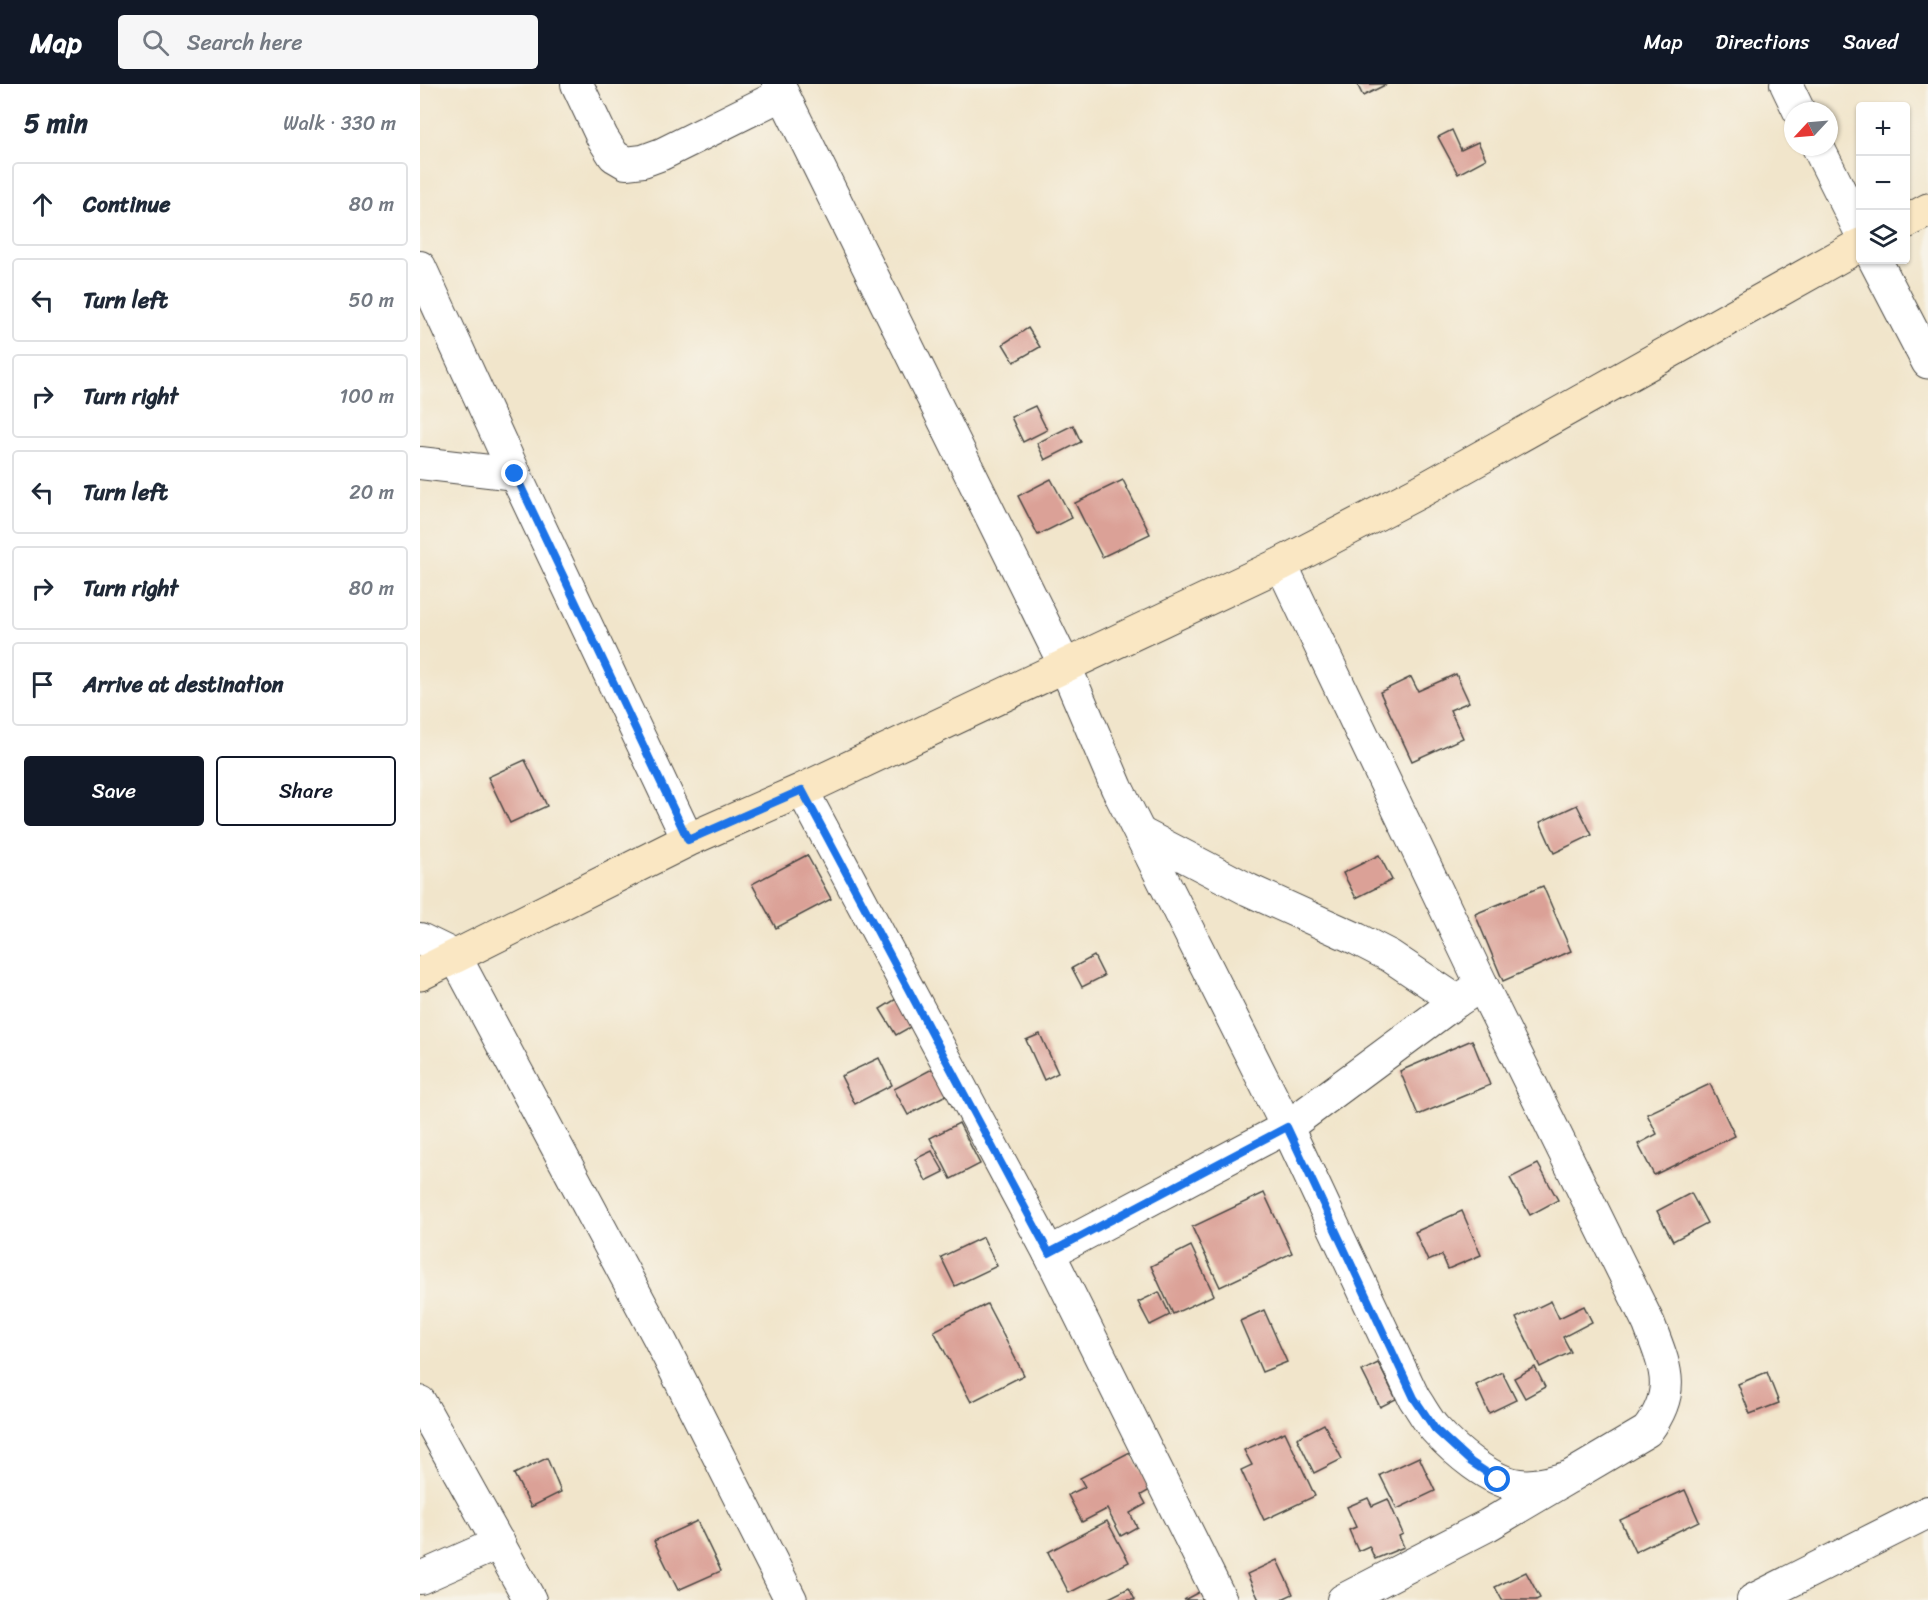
<!DOCTYPE html>
<html lang="en">
<head>
<meta charset="utf-8">
<style>
  body { margin:0; font-family:Sriracha,sans-serif; background:#f6f6f7; color:#1f2937 }
  .controls { position:absolute; right:18px; top:18px; display:grid; overflow:hidden; border-radius:6px; box-shadow:0 2px 4px #0004 }
  .controls button { width:54px; height:54px; display:grid; place-items:center; padding:0; border:0; border-bottom:2px solid #e0e1e3; background:#fff; color:#1f2937; font:30px sans-serif }
  .compass { position:absolute; left:1364px; top:18px; width:54px; height:54px; border-radius:50%; background:#fff; box-shadow:0 2px 4px #0004; rotate:244deg }
  .stop { position:absolute; width:18px; height:18px; margin:-14px; border:4px solid #1a73e8; border-radius:50%; background:#fff }
  .stop.end { background:#1a73e8; border-color:#fff; box-shadow:0 2px 6px #0008 }
  .list { margin:0; padding:0; list-style:none }
  h2 { display:flex; justify-content:space-between; align-items:center; height:78px; margin:0; padding:0 24px; font-size:26px }
  h2 small { font-size:20px; font-weight:400; color:#747a83 }
  .list li { display:grid; grid-template-columns:39px 1fr auto; gap:18px; align-items:center; box-sizing:border-box; height:84px; margin:0 12px 12px; padding:0 12px; border:2px solid #e0e1e3; border-radius:6px }
  .list b { display:block; font-size:22px; white-space:nowrap }
  .list em { font-size:20px; font-style:normal; color:#747a83 }
  .actions { display:flex; gap:12px; padding:18px 24px }
  .actions a { flex:1; padding:14px 0; border:2px solid #111827; border-radius:6px; text-align:center; font-size:21px; color:#111827 }
  .actions .main { background:#111827; color:#fff }
  .icon { flex:none; width:33px; height:33px; fill:none; stroke:currentColor; stroke-width:2; stroke-linecap:round; stroke-linejoin:round }
  .map { position:relative; flex:none; width:1508px; height:1516px; overflow:hidden }
  header { display:flex; align-items:center; gap:36px; box-sizing:border-box; height:84px; padding:0 30px; background:#111827; color:#fff }
  header strong { font-size:28px }
  nav { display:flex; gap:33px; margin-inline-start:auto; font-size:21px }
  .search { width:420px; height:54px; background:#f6f6f7; display:flex; align-items:center; gap:15px; box-sizing:border-box; padding:0 21px; border-radius:6px; color:#747a83; font-size:22px }
  main { display:flex }
  aside { flex:1; background:#fff }
  .map>svg:first-child { display:block }
  .building { fill:#dba197 }
  .lines { fill:none; stroke-linecap:round; stroke-linejoin:round }
  .minor-casing { stroke:#494743; stroke-width:34 }
  .tertiary-casing { stroke:#494743; stroke-width:35 }
  .secondary-casing { stroke:#494743; stroke-width:35 }
  .minor { stroke:#fff; stroke-width:32 }
  .tertiary { stroke:#fff; stroke-width:33 }
  .secondary { stroke:#fae7c3; stroke-width:33 }
  .route { stroke:#1a73e8; stroke-width:8 }
</style>
</head>
<body>
<header>
<strong>Map</strong>
<div class="search"><svg class="icon" aria-label="search" viewBox="0 0 24 24"><circle cx="10" cy="10" r="6"/><path d="M15 15l6 6"/></svg>Search here</div>
<nav><a>Map</a><a>Directions</a><a>Saved</a></nav>
</header>
<main>
<aside>
<h2>5 min<small>Walk · 330 m</small></h2>
<ul class="list">
<li><svg class="icon" aria-label="ahead" viewBox="0 0 24 24"><path d="M12 20V5M6 11l6-6 6 6"/></svg><div><b>Continue</b></div><em>80 m</em></li>
<li><svg class="icon" aria-label="left" viewBox="0 0 24 24"><path d="M17 20v-9H6M10 6l-5 5 5 5"/></svg><div><b>Turn left</b></div><em>50 m</em></li>
<li><svg class="icon" aria-label="right" viewBox="0 0 24 24"><path d="M7 20v-9h11M14 6l5 5-5 5"/></svg><div><b>Turn right</b></div><em>100 m</em></li>
<li><svg class="icon" aria-label="left" viewBox="0 0 24 24"><path d="M17 20v-9H6M10 6l-5 5 5 5"/></svg><div><b>Turn left</b></div><em>20 m</em></li>
<li><svg class="icon" aria-label="right" viewBox="0 0 24 24"><path d="M7 20v-9h11M14 6l5 5-5 5"/></svg><div><b>Turn right</b></div><em>80 m</em></li>
<li><svg class="icon" aria-label="arrive" viewBox="0 0 24 24"><path d="M6 21V4h12l-3 4 3 4H6"/></svg><div><b>Arrive at destination</b></div></li>
</ul>
<div class="actions"><a class="main">Save</a><a>Share</a></div>
</aside>
<div class="map">
<svg width="1508" height="1516" viewBox="0 0 1508 1516">
  <rect width="100%" height="100%" fill="#f7f3e8"/>
  <filter id="ink" filterUnits="userSpaceOnUse"><feTurbulence type="fractalNoise" baseFrequency=".0167" numOctaves="2"/><feDisplacementMap in="SourceGraphic" scale="12" xChannelSelector="R" yChannelSelector="G"/><feConvolveMatrix kernelMatrix="1 2 1 2 8 2 1 2 1" color-interpolation-filters="sRGB"/></filter>
  <filter id="wash" filterUnits="userSpaceOnUse"><feTurbulence type="fractalNoise" baseFrequency=".008" numOctaves="4" result="noise"/><feDisplacementMap in="SourceGraphic" scale="24" xChannelSelector="R" yChannelSelector="G"/><feGaussianBlur stdDeviation="1.35" result="paint"/><feColorMatrix in="noise" values="0 0 0 0 0 0 0 0 0 0 0 0 0 0 0 0 0 1.4 0 .05"/><feComposite in="paint" operator="in"/></filter>
  <g filter="url(#wash)">
    <rect width="100%" height="100%" fill="#f1e5cb"/>
    <g id="blocks">
      <g class="building">
        <path d="M937 0H967L943 12Z"/>
        <path d="M1032 46 1041 66 1058 58 1066 75 1038 90 1018 53Z"/>
        <path d="M608 244 620 263 594 278 583 260Z"/>
        <path d="M615 322 627 346 603 358 591 333Z"/>
        <path d="M653 341 661 358 625 376 617 359Z"/>
        <path d="M631 395 652 434 618 451 598 412Z"/>
        <path d="M703 396 730 450 682 473 655 419Z"/>
        <path d="M1036 590 1049 618 1030 626 1043 654 992 677 960 608 991 593 998 607Z"/>
        <path d="M105 676 127 722 90 739 68 693Z"/>
        <path d="M1157 721 1172 751 1134 769 1120 738Z"/>
        <path d="M387 771 411 815 356 844 332 800Z"/>
        <path d="M959 771 972 796 936 814 923 789Z"/>
        <path d="M1123 802 1151 867 1083 897 1055 830Z"/>
        <path d="M674 872 684 892 662 903 652 884Z"/>
        <path d="M476 915 492 942 476 951 460 925Z"/>
        <path d="M620 950 638 989 624 996 606 956Z"/>
        <path d="M1052 956 1070 1001 998 1031 980 987Z"/>
        <path d="M459 974 472 1001 435 1020 421 992Z"/>
        <path d="M516 983 530 1009 488 1031 474 1005Z"/>
        <path d="M1290 1000 1315 1052 1234 1091 1218 1060 1237 1050 1227 1030Z"/>
        <path d="M539 1039 560 1080 531 1095 510 1054Z"/>
        <path d="M512 1067 524 1088 506 1097 495 1075Z"/>
        <path d="M1118 1080 1138 1116 1110 1131 1090 1094Z"/>
        <path d="M844 1109 872 1169 800 1203 772 1143Z"/>
        <path d="M1271 1109 1287 1139 1253 1157 1237 1127Z"/>
        <path d="M1042 1127 1061 1171 1028 1185 1022 1171 1008 1177 995 1148Z"/>
        <path d="M563 1153 577 1182 535 1202 521 1173Z"/>
        <path d="M771 1162 794 1211 753 1230 731 1182Z"/>
        <path d="M739 1208 750 1231 730 1241 718 1218Z"/>
        <path d="M1131 1217 1139 1234 1164 1222 1172 1238 1143 1253 1151 1268 1120 1283 1096 1234Z"/>
        <path d="M567 1220 604 1291 551 1318 514 1247Z"/>
        <path d="M844 1226 867 1278 842 1288 820 1237Z"/>
        <path d="M958 1279 976 1315 960 1323 942 1287Z"/>
        <path d="M1115 1283 1125 1303 1105 1314 1094 1294Z"/>
        <path d="M1082 1288 1096 1316 1069 1329 1056 1301Z"/>
        <path d="M1347 1288 1359 1319 1330 1330 1318 1300Z"/>
        <path d="M904 1340 922 1375 894 1389 877 1354Z"/>
        <path d="M865 1348 895 1412 844 1436 821 1386 832 1381 824 1366Z"/>
        <path d="M710 1368 730 1406 721 1411 726 1420 710 1429 717 1443 701 1452 687 1425 662 1438 648 1411 665 1403 660 1394Z"/>
        <path d="M999 1373 1015 1407 977 1425 960 1391Z"/>
        <path d="M127 1374 141 1408 111 1423 94 1390Z"/>
        <path d="M1265 1406 1279 1437 1215 1468 1200 1436Z"/>
        <path d="M948 1414 952 1422 968 1415 983 1450 979 1452 984 1463 955 1475 949 1462 938 1467 929 1446 936 1443 927 1423Z"/>
        <path d="M277 1437 301 1487 258 1506 234 1457Z"/>
        <path d="M687 1437 709 1478 649 1509 628 1468Z"/>
        <path d="M857 1476 873 1510 860 1516H839L827 1490Z"/>
        <path d="M1106 1488 1120 1514 1116 1516H1082L1075 1503Z"/>
        <path d="M709 1504 715 1516H685Z"/>
        <path d="M779 1508 783 1516H764Z"/>
      </g>
    </g>
  </g>
  <g filter="url(#ink)">
    <use href="#blocks" fill-opacity="0" stroke="#494743" stroke-width="1.5"/>
    <g class="lines">
      <defs>
        <g id="minor">
          <path d="M157 0 182 53 194 72 206 79 223 77 242 70 363 10"/>
          <path d="M358 0 645 582 697 704 867 1043 994 1314C1001 1324 1007 1336 1015 1345 1034 1366 1070 1398 1099 1401 1116 1403 1132 1398 1149 1393"/>
          <path d="M1366 0 1379 27"/>
          <path d="M1398 63 1440 147"/>
          <path d="M0 183 95 390 268 756"/>
          <path d="M0 379 95 390"/>
          <path d="M861 480 1062 901 1229 1240C1245 1283 1258 1306 1227 1347L1068 1441 923 1516"/>
          <path d="M382 706 629 1169 801 1516"/>
          <path d="M720 749 829 806 937 855 970 872 1037 917"/>
          <path d="M0 855 35 872 239 1254 371 1516"/>
          <path d="M629 1169 867 1043 1037 917 1062 901"/>
          <path d="M0 1318 110 1516"/>
          <path d="M0 1494 79 1459"/>
          <path d="M1333 1516 1508 1428"/>
        </g>
        <path id="tertiary" d="M1455 176 1508 278"/>
        <g id="secondary">
          <path d="M1486 138 1508 126"/>
          <path d="M0 890 268 756 382 706 861 480 1001 407 1440 161"/>
        </g>
      </defs>
      <use href="#minor" class="minor-casing"/>
      <use href="#tertiary" class="tertiary-casing"/>
      <use href="#secondary" class="secondary-casing"/>
      <use href="#minor" class="minor"/>
      <use href="#tertiary" class="tertiary"/>
      <use href="#secondary" class="secondary"/>
    </g>
  </g>
  <g class="lines" filter="url(#ink)">
    <path class="route" d="M95 390 268 756 382 706 629 1169 867 1043 994 1314 1015 1345 1051 1378 1078 1396"/>
  </g>
</svg>
<div class="controls">
<button>+</button>
<button>−</button>
<button><svg class="icon" aria-label="layers" viewBox="0 0 24 24"><path d="M12 4l9 5-9 5-9-5zM3 14l9 5 9-5"/></svg></button>
</div>
<svg class="compass" viewBox="-18 -18 36 36"><path d="M0-13l5 13h-10z" fill="#e53935"/><path d="M0 13l5-13h-10z" fill="#747a83"/></svg>
<div class="stop" style="left:1078px;top:1396px"></div>
<div class="stop end" style="left:95px;top:390px"></div>
</div>
</main>
</body>
</html>
